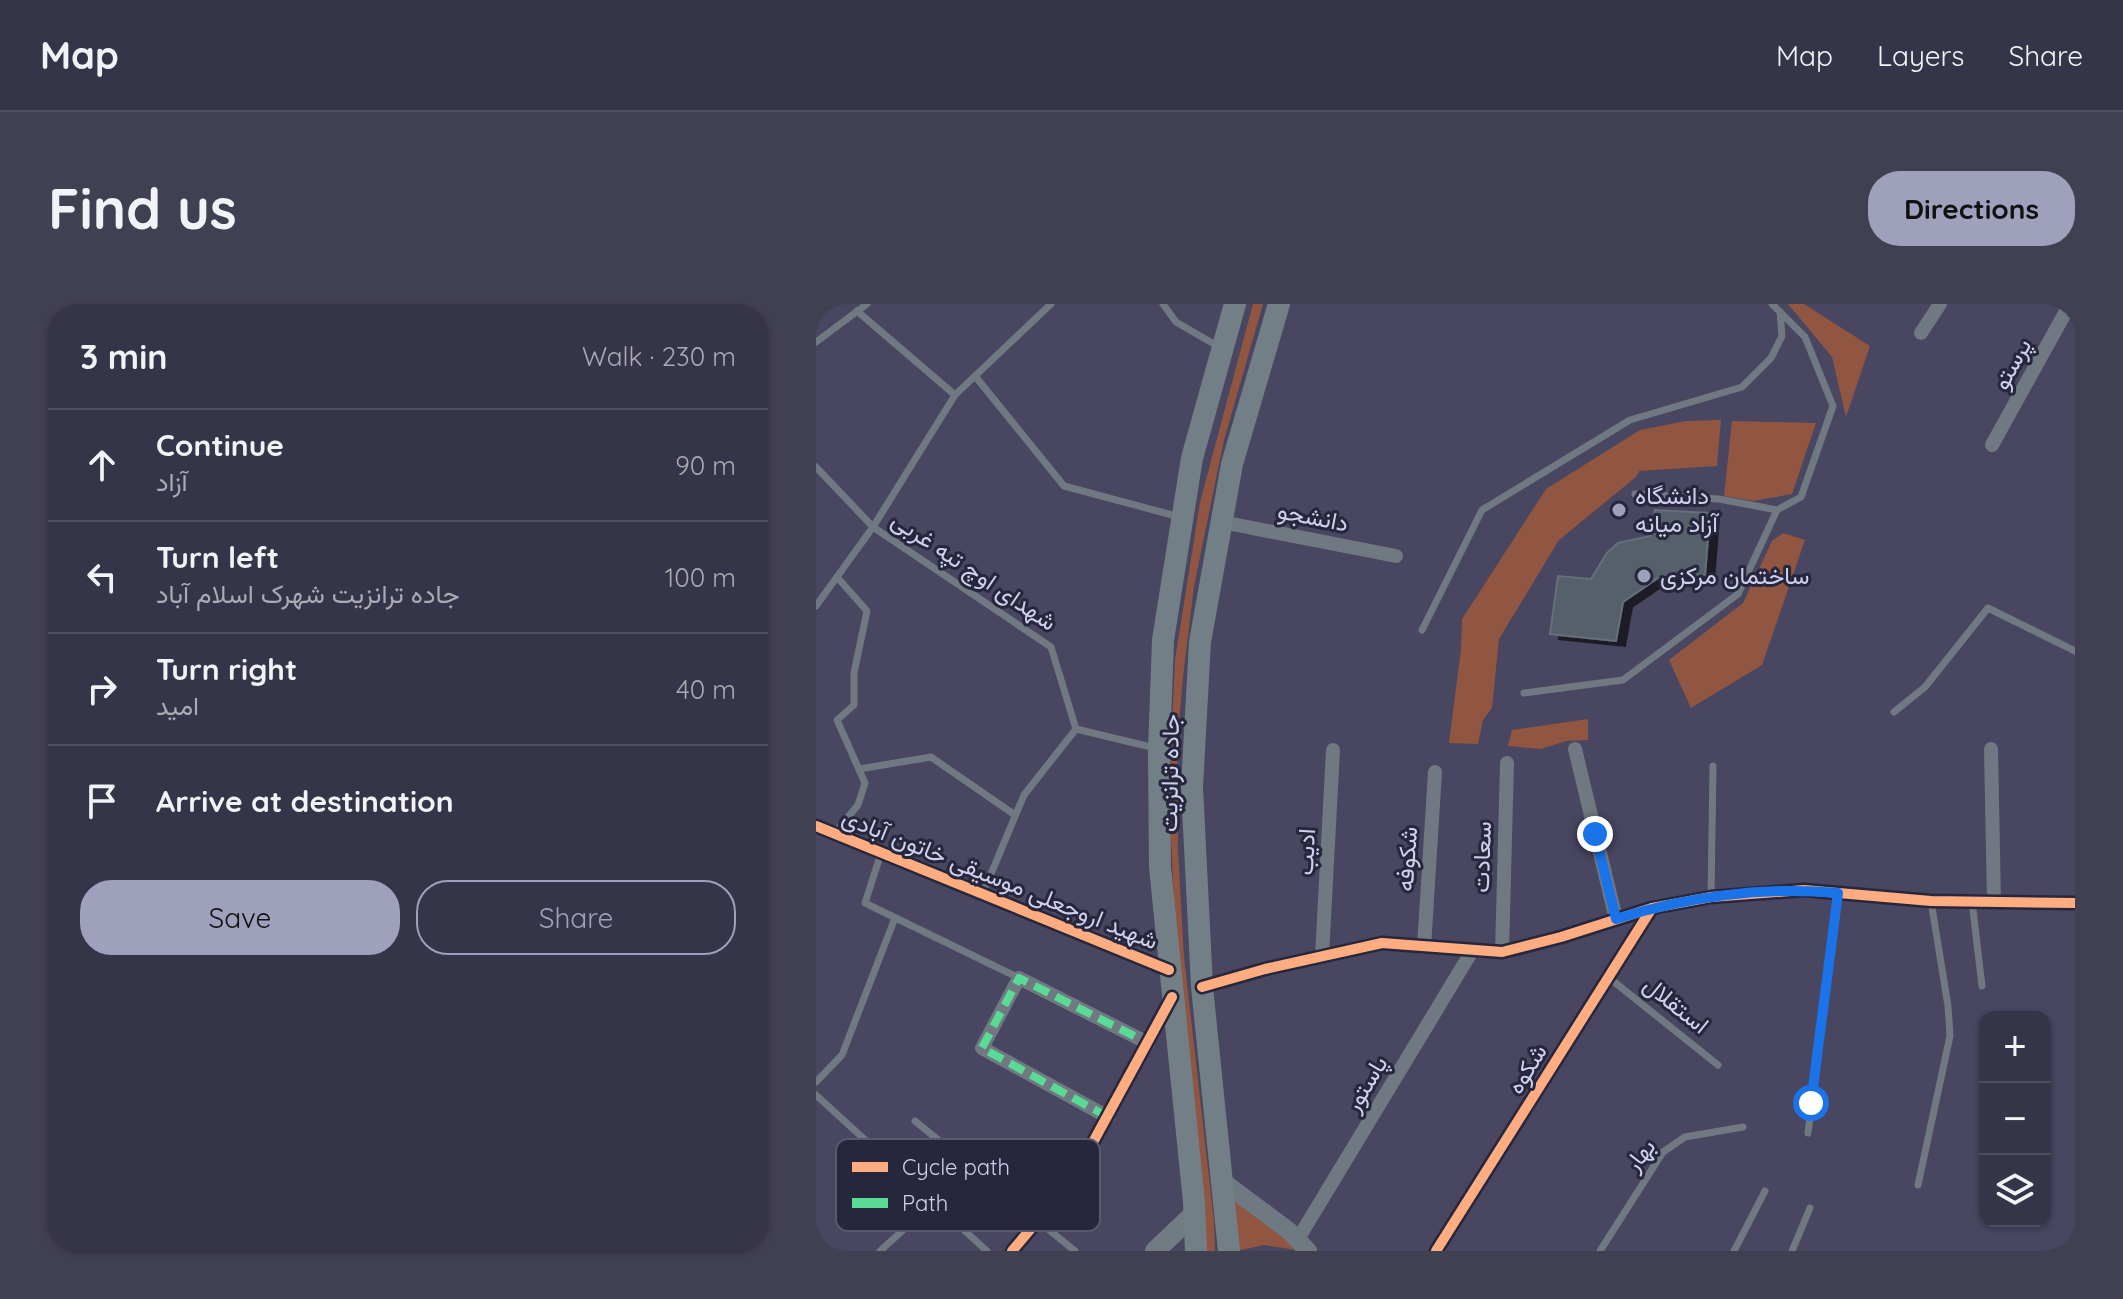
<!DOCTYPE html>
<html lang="en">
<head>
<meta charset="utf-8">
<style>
  body { margin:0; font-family:Quicksand,Vazirmatn,sans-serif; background:#413f52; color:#f1f3f6 }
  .controls { position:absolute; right:24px; bottom:24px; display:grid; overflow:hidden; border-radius:16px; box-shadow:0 2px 6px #0004 }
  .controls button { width:72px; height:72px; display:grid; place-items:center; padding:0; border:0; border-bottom:2px solid #504f60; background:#363448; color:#f1f3f6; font:40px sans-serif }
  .stop { position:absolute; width:24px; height:24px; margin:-18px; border:6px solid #1a73e8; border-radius:50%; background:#fff }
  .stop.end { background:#1a73e8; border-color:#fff; box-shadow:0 2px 8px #0008 }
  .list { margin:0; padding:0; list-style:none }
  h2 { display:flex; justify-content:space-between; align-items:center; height:104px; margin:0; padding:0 32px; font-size:34px }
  h2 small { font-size:26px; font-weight:400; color:#aaaab4 }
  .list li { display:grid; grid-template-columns:52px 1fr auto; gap:24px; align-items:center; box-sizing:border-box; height:112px; padding:0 32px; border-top:2px solid #504f60 }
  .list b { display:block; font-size:30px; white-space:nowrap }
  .list p { margin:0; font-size:26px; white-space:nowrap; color:#aaaab4 }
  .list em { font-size:26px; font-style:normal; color:#aaaab4 }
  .actions { display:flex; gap:16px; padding:24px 32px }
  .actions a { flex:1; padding:18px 0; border:2px solid #9fa0bc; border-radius:32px; text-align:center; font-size:28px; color:#9fa0bc }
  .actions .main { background:#9fa0bc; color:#111 }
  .icon { flex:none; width:44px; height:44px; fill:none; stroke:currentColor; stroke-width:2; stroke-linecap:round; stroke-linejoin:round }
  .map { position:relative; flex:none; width:1259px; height:947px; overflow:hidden; border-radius:32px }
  header { display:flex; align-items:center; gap:48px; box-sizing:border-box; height:112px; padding:0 40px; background:#363448; border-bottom:2px solid #504f60 }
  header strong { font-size:38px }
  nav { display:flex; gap:44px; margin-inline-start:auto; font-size:28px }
  .intro { display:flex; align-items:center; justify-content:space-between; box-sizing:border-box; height:192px; padding:0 48px }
  h1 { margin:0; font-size:56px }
  .button { padding:20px 36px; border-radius:32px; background:#9fa0bc; color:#111; font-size:28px; font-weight:700 }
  main { display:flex; gap:48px; padding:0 48px }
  aside { flex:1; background:#363448; border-radius:32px; box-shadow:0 2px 6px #0004 }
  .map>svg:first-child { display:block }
  .green { fill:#905641 }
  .building { fill:#54616a; stroke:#656f79; stroke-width:2; filter:url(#shadow) }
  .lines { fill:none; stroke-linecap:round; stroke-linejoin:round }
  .service { stroke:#707881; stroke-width:7 }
  .minor { stroke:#707881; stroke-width:14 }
  .tertiary { stroke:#707881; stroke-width:18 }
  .secondary { stroke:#727b84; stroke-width:20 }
  .primary { stroke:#737f86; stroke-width:22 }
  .quiet { stroke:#5adb95; stroke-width:8; stroke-dasharray:16 8; stroke-linecap:butt }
  .cycleway-casing { stroke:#26263c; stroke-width:15 }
  .cycleway { stroke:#ffac80; stroke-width:10 }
  .route { stroke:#1a73e8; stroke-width:10 }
  .poi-dot { fill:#9fa0bc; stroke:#26263c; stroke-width:3 }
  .labels { text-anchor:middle; stroke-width:6; stroke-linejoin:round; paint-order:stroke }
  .street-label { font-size:24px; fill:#ced0ed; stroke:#26263c }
  .poi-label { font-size:24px; fill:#ced0ed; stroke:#26263c; text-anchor:start }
  .key { fill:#26263c; stroke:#585971; stroke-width:2 }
  .key-label { font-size:22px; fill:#ced0ed }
</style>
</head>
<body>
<header>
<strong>Map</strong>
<nav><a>Map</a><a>Layers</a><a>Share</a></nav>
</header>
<div class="intro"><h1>Find us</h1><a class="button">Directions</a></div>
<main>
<aside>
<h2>3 min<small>Walk · 230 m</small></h2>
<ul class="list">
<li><svg class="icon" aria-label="ahead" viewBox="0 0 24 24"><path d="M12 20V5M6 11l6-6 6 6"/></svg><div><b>Continue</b><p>آزاد</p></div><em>90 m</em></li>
<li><svg class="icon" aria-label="left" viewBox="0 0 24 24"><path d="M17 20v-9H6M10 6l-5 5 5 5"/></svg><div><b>Turn left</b><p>جاده ترانزیت شهرک اسلام آباد</p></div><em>100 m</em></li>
<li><svg class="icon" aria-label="right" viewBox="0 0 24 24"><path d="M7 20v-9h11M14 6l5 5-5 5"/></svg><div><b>Turn right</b><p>امید</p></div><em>40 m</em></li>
<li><svg class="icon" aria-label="arrive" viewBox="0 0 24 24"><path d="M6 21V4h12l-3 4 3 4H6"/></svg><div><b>Arrive at destination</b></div></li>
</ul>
<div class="actions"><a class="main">Save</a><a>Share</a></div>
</aside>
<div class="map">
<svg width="1259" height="947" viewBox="0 0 1259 947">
  <defs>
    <filter id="shadow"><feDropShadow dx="9" dy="5" stdDeviation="0" flood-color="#0009"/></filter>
  </defs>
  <rect width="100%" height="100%" fill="#484660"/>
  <g class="green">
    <path d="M437 0H447L408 136 378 282 367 373 361 441 362 547 368 653 398 917 399 947H390L359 626 353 486 359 356 384 198Z"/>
    <path d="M972 0H988L1054 42 1030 113 1016 53Z"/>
    <path d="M905 116 901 162 823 167 820 173 743 236 683 335 676 404 667 416 662 440 633 439 645 345 646 315 730 185 824 126 870 117Z"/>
    <path d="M916 117 1000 119 976 190 937 197 908 192Z"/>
    <path d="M967 229 989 236 946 361 875 404 853 356 927 299 956 237Z"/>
    <path d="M772 415V436L750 437 725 445 692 442 696 426Z"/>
    <path d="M415 889 487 947 448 941 420 947Z"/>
  </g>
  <path class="building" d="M839 206 894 209 889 271 842 274 807 298 800 337 734 330 742 272 775 275 791 249 802 239 834 232Z"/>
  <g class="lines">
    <g class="service">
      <path d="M347 0 360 18 405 44"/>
      <path d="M0 38 51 0"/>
      <path d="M159 72 248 182 364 213"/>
      <path d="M139 91 235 0"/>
      <path d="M0 163 57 223 235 343 260 425 208 491 167 589"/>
      <path d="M819 190 903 195 961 206"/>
      <path d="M0 302 57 223 139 91 41 7"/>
      <path d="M606 326 666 206 814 116 926 83 955 54 966 32 964 8"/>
      <path d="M708 389 807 376 922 290 961 206 985 193 1017 102 989 33 956 0"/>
      <path d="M1078 408 1109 383 1172 304 1259 347"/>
      <path d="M260 425 339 444"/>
      <path d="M43 465 115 453 199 511"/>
      <path d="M18 530 42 501 49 479 21 416 38 401V369L51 307 21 273"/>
      <path d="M65 549 49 599 203 674"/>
      <path d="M895 593 897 462"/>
      <path d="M1156 597 1166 682"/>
      <path d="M792 673 902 761"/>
      <path d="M0 778 26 751 79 614"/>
      <path d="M0 791 171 947"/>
      <path d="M99 817 259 947"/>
      <path d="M992 829 1022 589"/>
      <path d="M1102 881 1134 732 1132 702 1115 597"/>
      <path d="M64 947 118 898"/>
      <path d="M784 947 847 848 869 833 927 823"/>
      <path d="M918 947 949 887"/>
      <path d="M976 947 994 904"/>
    </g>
    <g class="minor">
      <path d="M1105 29 1124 0"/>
      <path d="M1176 141 1254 0"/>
      <path d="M406 218 580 252"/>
      <path d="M759 445 800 615"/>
      <path d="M1175 445 1178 598"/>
      <path d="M0 522 353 666"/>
      <path d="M608 643 619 468"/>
      <path d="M686 648 691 459"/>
      <path d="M506 652 517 446"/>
      <path d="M386 683 449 665 566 639 686 648 745 633 836 604 895 593 988 586 1115 597 1259 599"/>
      <path d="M292 813 166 744 203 674 332 739"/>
      <path d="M482 935 656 647"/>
      <path d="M196 947 257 875 356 694"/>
      <path d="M620 947 836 604"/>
    </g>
    <path class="tertiary" d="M406 877 473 927 492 947"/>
    <path class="secondary" d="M339 947 378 910"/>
    <g class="primary">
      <path d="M380 947 378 898 344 563 343 445 347 336 376 154 419 0"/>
      <path d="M413 947 386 683 376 483 384 338 416 160 463 0"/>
    </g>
    <path class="quiet" d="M292 813 166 744 203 674 332 739"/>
    <defs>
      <g id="cycleway">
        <path d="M0 522 353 666"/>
        <path d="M386 683 449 665 566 639 686 648 745 633 836 604 895 593 988 586 1115 597 1259 599"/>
        <path d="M196 947 257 875 356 693"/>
        <path d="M620 947 836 604"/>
      </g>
    </defs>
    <use href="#cycleway" class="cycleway-casing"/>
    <use href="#cycleway" class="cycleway"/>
  </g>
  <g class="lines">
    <path class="route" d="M779 530 800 615C870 593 948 582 1022 589L995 799"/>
  </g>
  <g class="poi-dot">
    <circle cx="803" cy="206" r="8"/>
    <circle cx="828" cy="272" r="8"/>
  </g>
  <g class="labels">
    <g class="street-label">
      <text transform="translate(1196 60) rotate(-61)" y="8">پرستو</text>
      <text transform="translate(497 213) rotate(11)" y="8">دانشجو</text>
      <text transform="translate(158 267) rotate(34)" y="8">شهدای اوچ تپه غربی</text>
      <text transform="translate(354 469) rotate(-89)" y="8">جاده ترانزیت</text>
      <text transform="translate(490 548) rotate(-87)" y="8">ادیب</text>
      <text transform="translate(666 553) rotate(-88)" y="8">سعادت</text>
      <text transform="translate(591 555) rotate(-86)" y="8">شکوفه</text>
      <text transform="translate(184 575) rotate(22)" y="8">شهید اروجعلی موسیقی خاتون آبادی</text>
      <text transform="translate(860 701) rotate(39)" y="8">استقلال</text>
      <text transform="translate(711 765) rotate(-58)" y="8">شکوه</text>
      <text transform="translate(550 780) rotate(-59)" y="8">پاستور</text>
      <text transform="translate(824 851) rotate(-52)" y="8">بهار</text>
    </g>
    <g class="poi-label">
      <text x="819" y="200">دانشگاه<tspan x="819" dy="28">آزاد میانه</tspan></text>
      <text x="844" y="280">ساختمان مرکزی</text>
    </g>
  </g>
  <rect x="20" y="835" width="264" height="92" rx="12" class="key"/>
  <rect x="36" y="858" width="36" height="10" fill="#ffac80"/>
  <rect x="36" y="894" width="36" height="10" fill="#5adb95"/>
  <g class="key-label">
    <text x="86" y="871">Cycle path</text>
    <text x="86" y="907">Path</text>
  </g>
</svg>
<div class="controls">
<button>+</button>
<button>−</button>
<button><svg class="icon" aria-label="layers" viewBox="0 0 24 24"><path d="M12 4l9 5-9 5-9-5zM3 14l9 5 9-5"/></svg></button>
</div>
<div class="stop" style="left:995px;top:799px"></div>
<div class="stop end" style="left:779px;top:530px"></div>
</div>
</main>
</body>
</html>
